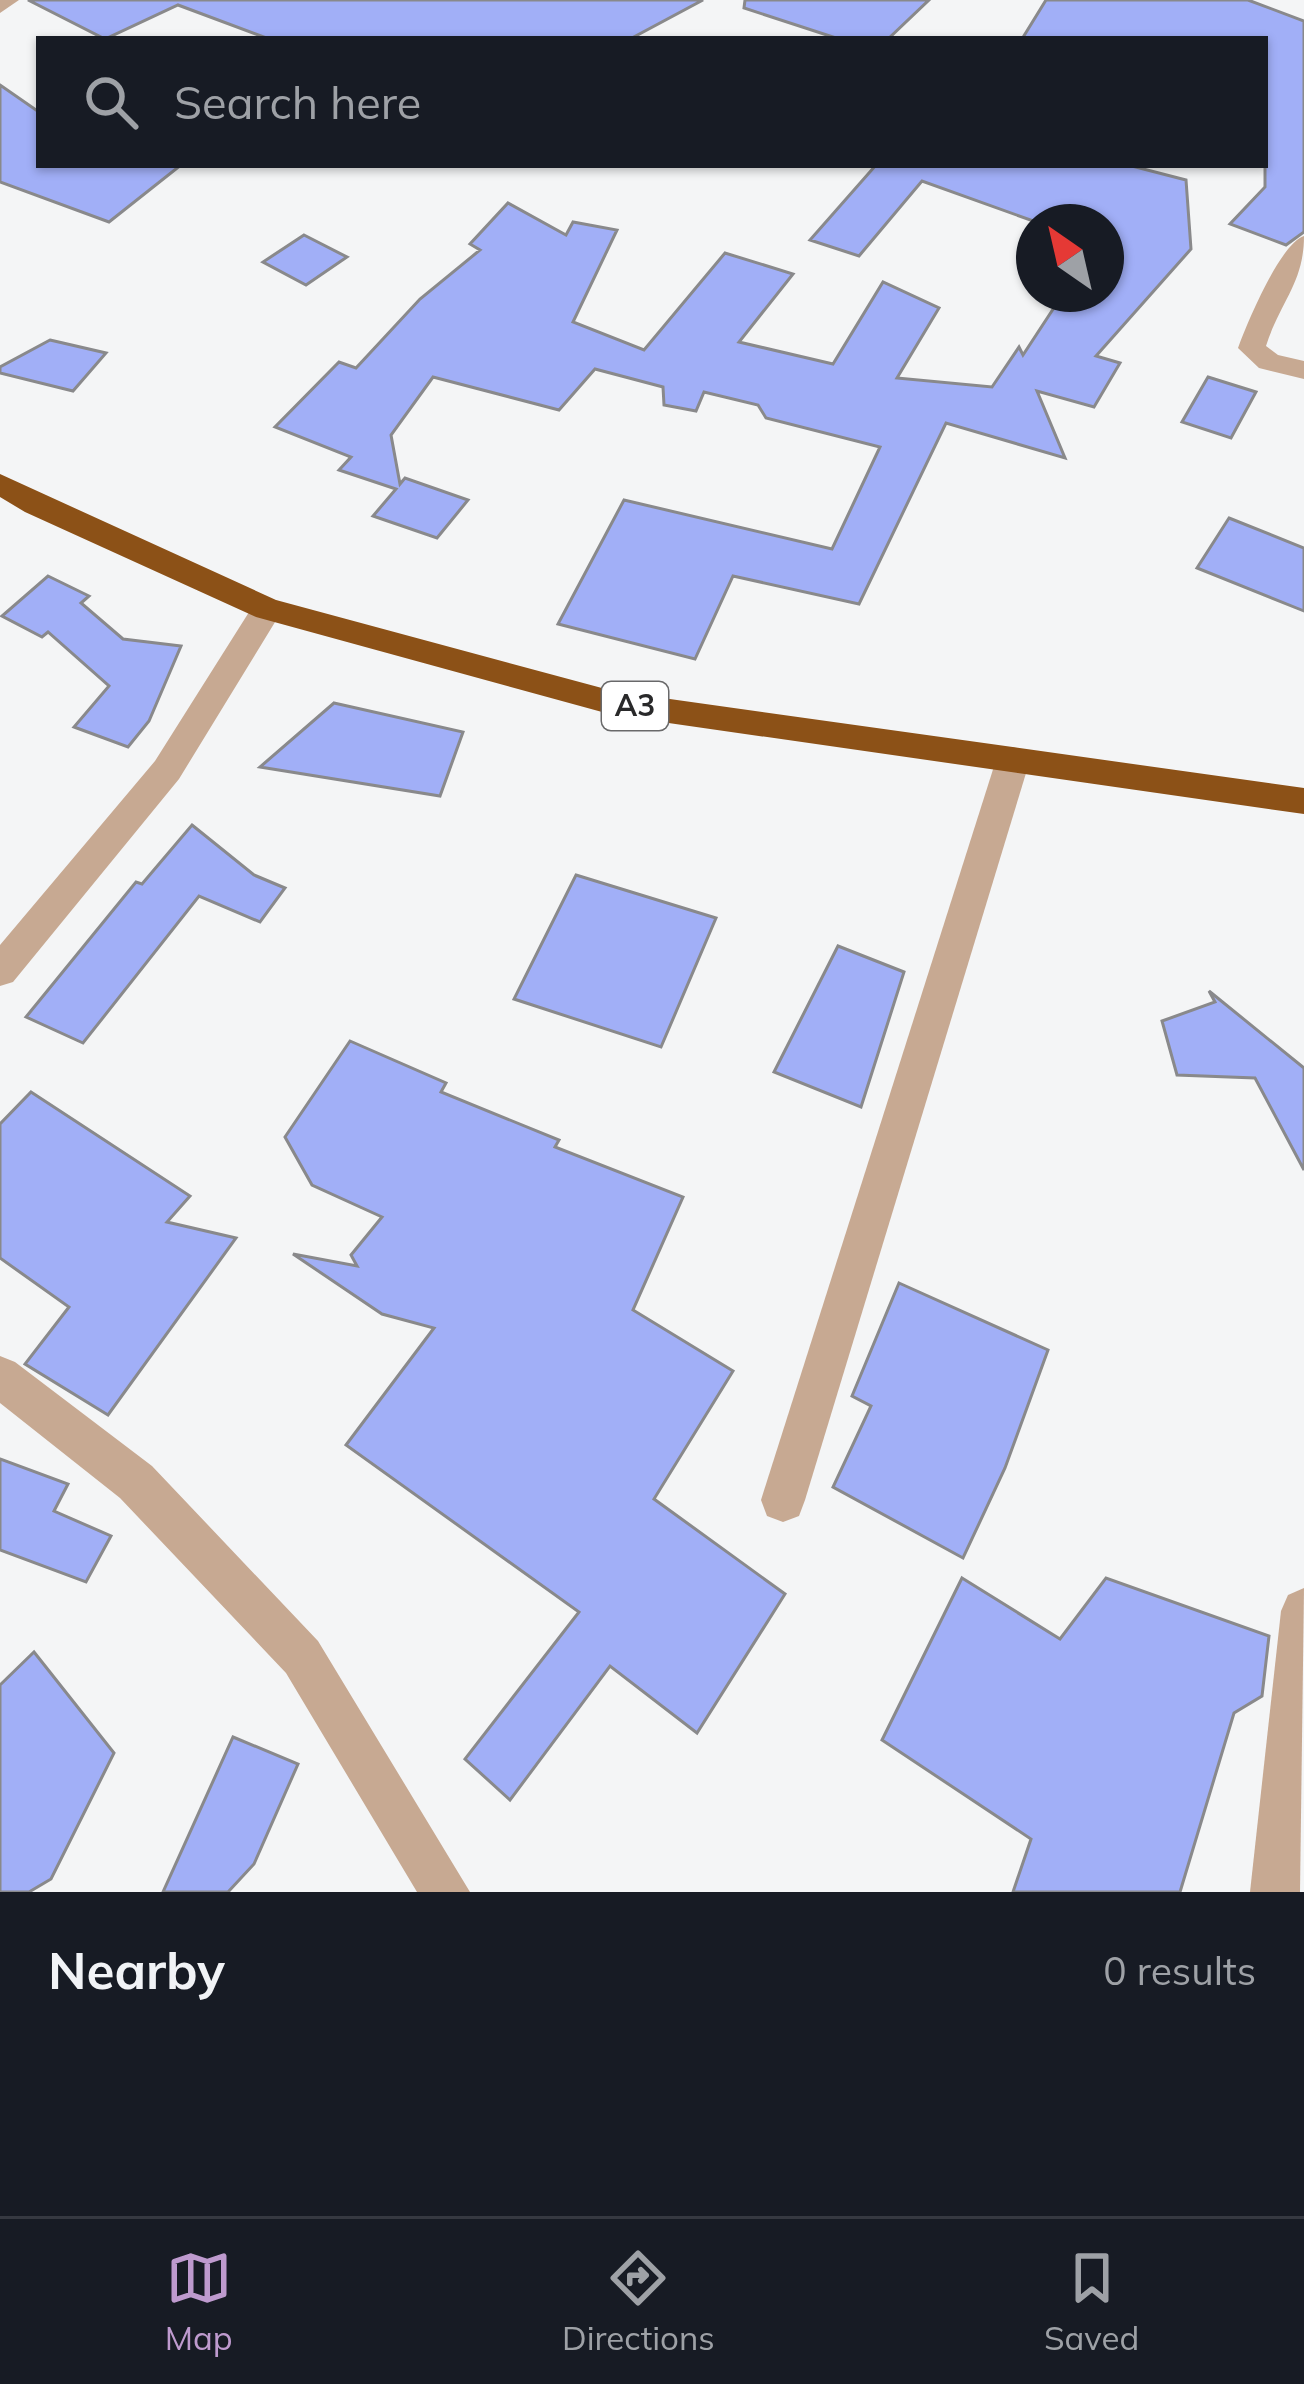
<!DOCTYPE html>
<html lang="en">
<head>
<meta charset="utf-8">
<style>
  body { margin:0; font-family:Mulish,sans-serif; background:#242831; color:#f1f3f6 }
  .compass { position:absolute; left:1016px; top:204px; width:108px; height:108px; border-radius:50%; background:#171b24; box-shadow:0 3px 9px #0004; rotate:326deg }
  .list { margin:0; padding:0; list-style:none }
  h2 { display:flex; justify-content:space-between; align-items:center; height:156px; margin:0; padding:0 48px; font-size:51px }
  h2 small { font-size:39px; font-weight:400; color:#9ea1a6 }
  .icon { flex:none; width:66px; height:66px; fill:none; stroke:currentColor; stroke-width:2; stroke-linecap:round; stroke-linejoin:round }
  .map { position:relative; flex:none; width:1304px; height:1892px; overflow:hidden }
  .search { position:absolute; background:#171b24; box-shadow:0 3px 9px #0004; left:36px; right:36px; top:36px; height:132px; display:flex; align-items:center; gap:30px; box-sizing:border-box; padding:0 42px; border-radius:0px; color:#9ea1a6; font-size:45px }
  .sheet { height:324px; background:#171b24 }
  nav { display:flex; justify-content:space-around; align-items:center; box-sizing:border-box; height:168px; border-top:3px solid #363941; background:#171b24; font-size:33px; color:#9ea1a6 }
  nav a { display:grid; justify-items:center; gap:6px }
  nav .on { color:#be9ace }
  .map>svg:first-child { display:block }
  .building { fill:#a1aff7; stroke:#89898b; stroke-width:3 }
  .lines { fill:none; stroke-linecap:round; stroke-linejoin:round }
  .minor { fill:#c7a992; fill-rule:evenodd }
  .highway { fill:#8c5117; fill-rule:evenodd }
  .labels { text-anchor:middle; stroke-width:12; stroke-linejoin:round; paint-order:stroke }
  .shield { fill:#fff; stroke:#69696a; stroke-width:3 }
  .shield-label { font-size:30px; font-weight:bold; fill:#29292a }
</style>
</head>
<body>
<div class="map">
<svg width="1304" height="1892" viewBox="0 0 1304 1892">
  <rect width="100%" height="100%" fill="#f4f5f6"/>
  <g class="building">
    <path d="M28 0H703L630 39H269L178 5 105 39Z"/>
    <path d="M745 0H929L888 39H839L744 8Z"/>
    <path d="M1046 0H1248L1304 21V232L1286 245 1230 224 1265 187V39H1022Z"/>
    <path d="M0 85 39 112V165H181L109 222 0 182Z"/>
    <path d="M876 165H1128L1186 180 1191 249 1096 356 1120 363 1094 407 1037 391 1065 458 946 423 859 604 733 576 695 659 558 624 624 500 832 549 880 447 766 418 758 405 704 392 696 411 664 405 663 387 595 369 559 410 433 377 391 435 400 484 405 478 468 500 437 538 373 516 396 489 339 470 351 457 275 427 339 362 356 368 420 299 480 250 470 244 508 203 566 235 573 222 617 230 573 322 644 350 725 253 793 274 739 342 833 364 883 282 939 308 897 378 992 387 1019 347 1023 355 1063 294H1106V222H1036L922 181 859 256 810 240Z"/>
    <path d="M304 235 347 257 306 285 263 262Z"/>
    <path d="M50 340 106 353 73 391 0 373V367Z"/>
    <path d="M1208 377 1256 392 1231 438 1182 422Z"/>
    <path d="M1229 518 1304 548V611L1197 568Z"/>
    <path d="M48 576 89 596 81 603 123 639 181 646 149 721 128 747 74 727 109 686 48 632 42 637 2 616Z"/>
    <path d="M334 703 463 732 440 796 260 767Z"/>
    <path d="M192 825 254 875 285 888 260 922 199 896 83 1043 26 1017 136 882 142 884Z"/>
    <path d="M576 875 716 918 661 1047 514 999Z"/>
    <path d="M838 946 904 972 861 1107 774 1072Z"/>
    <path d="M1209 991 1304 1068V1170L1255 1078 1177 1075 1162 1021 1215 1002Z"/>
    <path d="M350 1041 446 1083 441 1092 559 1140 555 1147 683 1197 633 1310 733 1371 654 1499 785 1594 697 1733 610 1666 510 1800 465 1759 579 1612 346 1445 434 1328 382 1314 293 1254 357 1266 351 1255 382 1217 312 1185 285 1137Z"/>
    <path d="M31 1092 190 1196 167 1222 236 1238 108 1415 25 1364 69 1307 0 1258V1124Z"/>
    <path d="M899 1283 1048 1350 1005 1468 963 1558 833 1487 871 1406 852 1396Z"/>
    <path d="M0 1459 68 1484 54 1511 111 1536 86 1582 0 1550Z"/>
    <path d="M962 1578 1060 1639 1106 1578 1269 1636 1262 1696 1234 1713 1180 1892H1013L1031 1839 882 1740Z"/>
    <path d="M34 1652 114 1753 51 1879 29 1892H0V1685Z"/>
    <path d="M233 1737 298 1764 254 1864 228 1892H163Z"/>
  </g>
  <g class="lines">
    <g class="minor">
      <path d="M0 0H19L0 13Z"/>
      <path d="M1304 236C1304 283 1280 302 1266 346L1278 355 1304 361V379L1259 368 1238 348C1247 323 1280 244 1304 236Z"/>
      <path d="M267 598 278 601 283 609 179 779 13 982 0 986V945L155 761 256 601Z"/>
      <path d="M1013 747 1025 751 1030 760 805 1500 799 1516 783 1522 767 1516 761 1500 996 760 1001 751Z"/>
      <path d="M0 1356 15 1362 152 1466 318 1641 470 1892H417L286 1673 120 1498 0 1403Z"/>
      <path d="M1304 1588 1300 1892H1250L1281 1611 1288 1595Z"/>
    </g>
    <path class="highway" d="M0 474 276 600 613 691 1304 788V814L613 715 256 617 25 512 0 497Z"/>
  </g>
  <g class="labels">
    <rect class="shield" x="602" y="682" width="66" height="48" rx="9"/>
    <g class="shield-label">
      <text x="635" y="716">A3</text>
    </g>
  </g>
</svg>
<svg class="compass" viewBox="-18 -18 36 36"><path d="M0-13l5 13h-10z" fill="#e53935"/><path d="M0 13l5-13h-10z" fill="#9ea1a6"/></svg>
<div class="search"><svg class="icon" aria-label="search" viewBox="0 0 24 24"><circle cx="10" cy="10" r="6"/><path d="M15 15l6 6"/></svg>Search here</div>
</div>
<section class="sheet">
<h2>Nearby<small>0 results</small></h2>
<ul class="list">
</ul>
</section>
<nav>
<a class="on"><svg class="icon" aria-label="map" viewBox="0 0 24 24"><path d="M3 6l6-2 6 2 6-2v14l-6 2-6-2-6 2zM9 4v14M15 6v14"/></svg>Map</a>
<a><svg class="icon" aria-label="directions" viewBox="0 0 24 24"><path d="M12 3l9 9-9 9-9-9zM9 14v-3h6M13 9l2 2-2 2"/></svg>Directions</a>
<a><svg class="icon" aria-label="saved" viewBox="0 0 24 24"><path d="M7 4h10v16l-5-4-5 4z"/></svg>Saved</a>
</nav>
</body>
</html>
